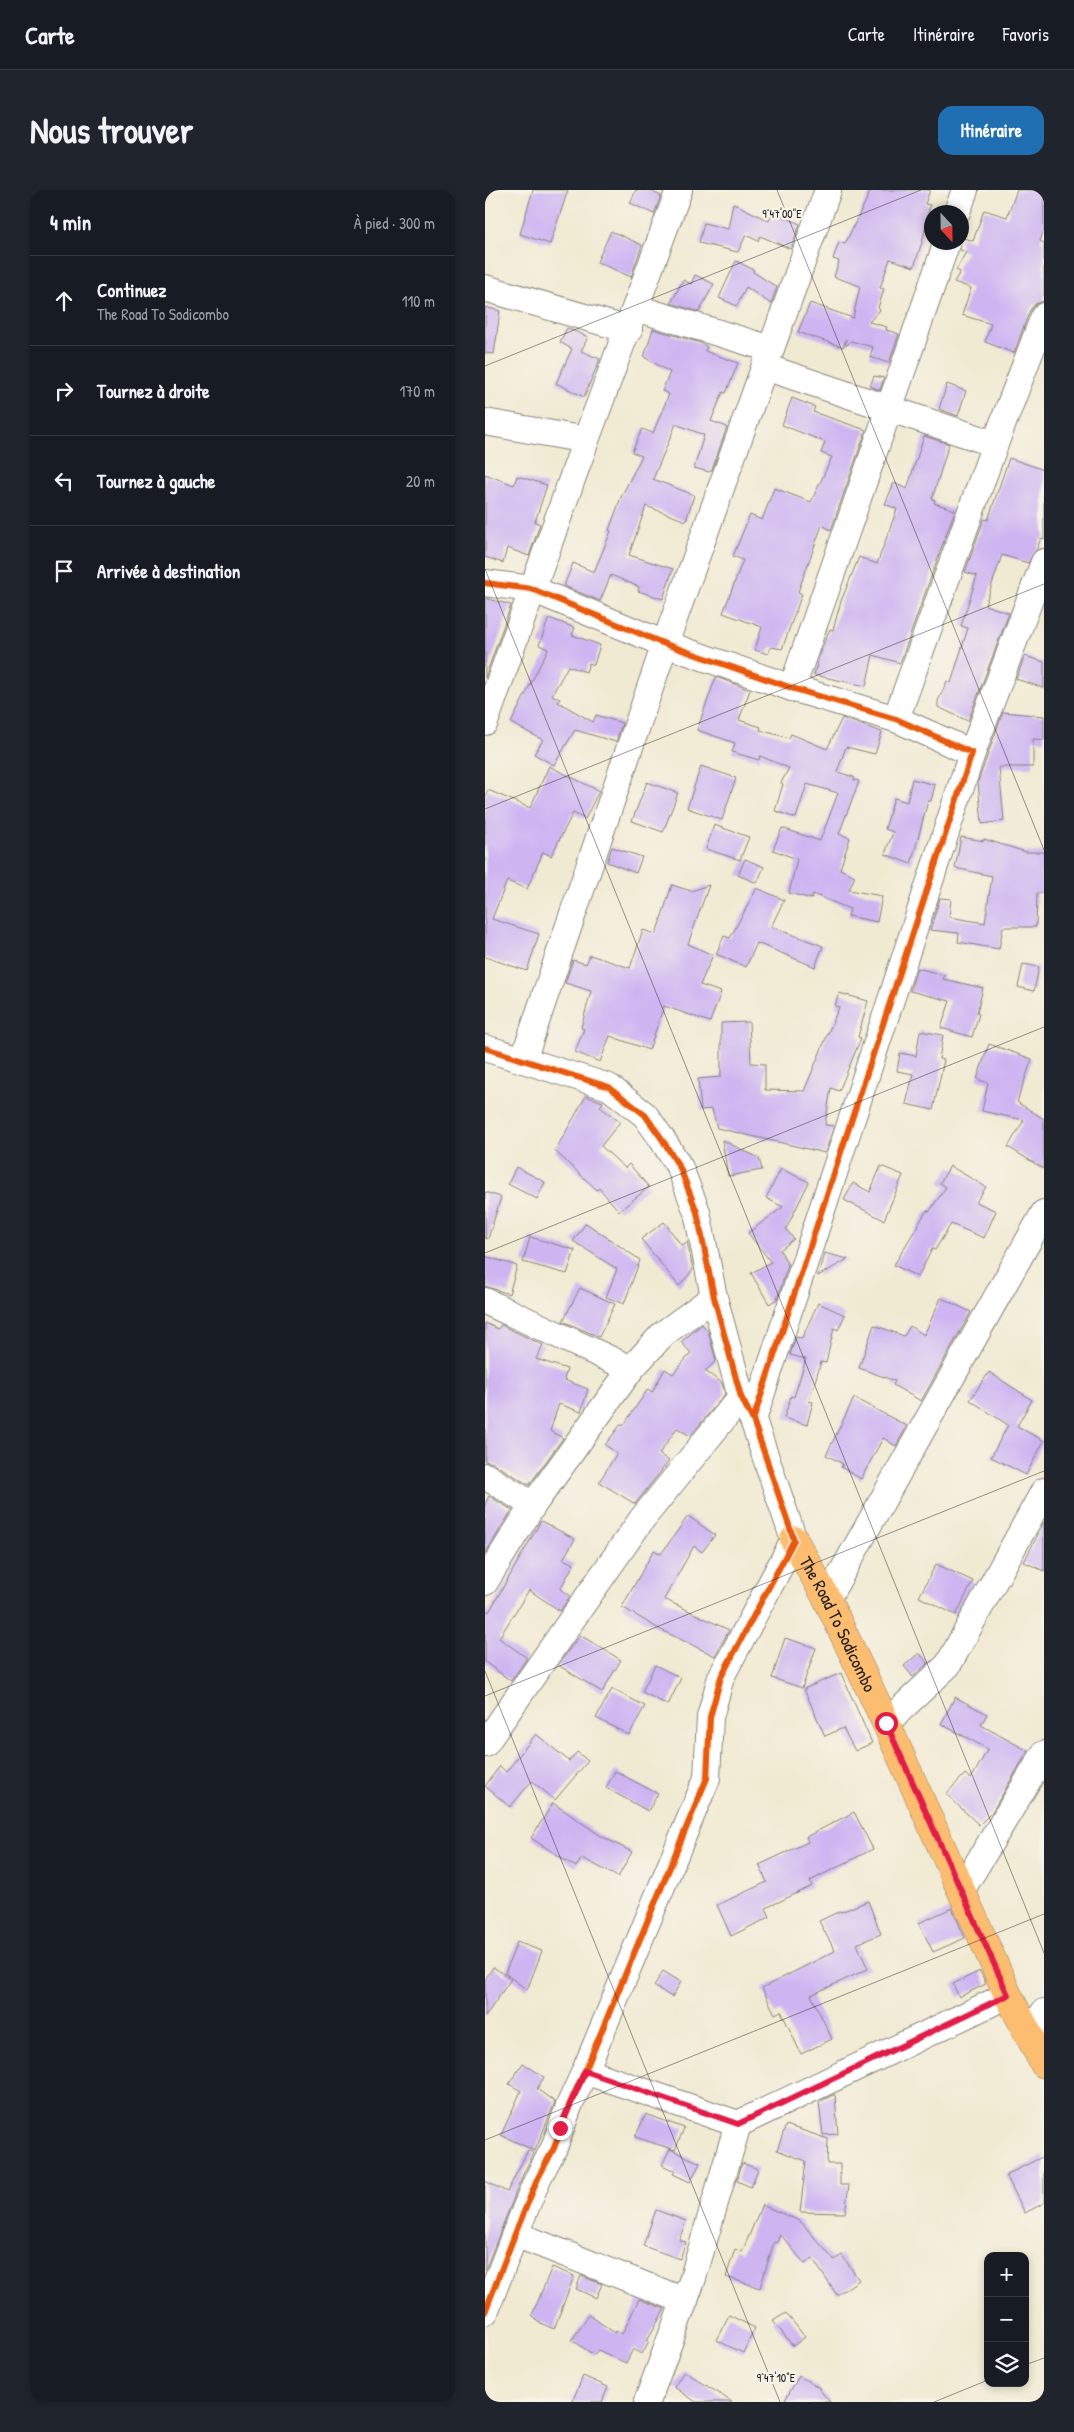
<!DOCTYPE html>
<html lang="fr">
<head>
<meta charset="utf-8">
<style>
  body { margin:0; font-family:"Patrick Hand",sans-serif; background:#20242c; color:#f1f3f6 }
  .controls { position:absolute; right:15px; bottom:15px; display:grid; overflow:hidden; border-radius:10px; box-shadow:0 2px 8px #0003 }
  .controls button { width:45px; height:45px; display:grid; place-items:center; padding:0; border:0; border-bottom:1px solid #363941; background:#171b24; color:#f1f3f6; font:25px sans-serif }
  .compass { position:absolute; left:439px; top:15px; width:45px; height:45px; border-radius:50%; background:#171b24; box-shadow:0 2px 8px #0003; rotate:158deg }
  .stop { position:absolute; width:15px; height:15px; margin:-11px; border:4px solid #e11d48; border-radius:50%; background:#fff }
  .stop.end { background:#e11d48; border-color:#fff; box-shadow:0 1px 5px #0008 }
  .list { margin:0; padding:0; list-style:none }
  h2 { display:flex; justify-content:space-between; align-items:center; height:65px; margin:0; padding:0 20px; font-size:21px }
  h2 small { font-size:16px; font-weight:400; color:#9ea1a6 }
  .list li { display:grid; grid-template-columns:32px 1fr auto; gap:15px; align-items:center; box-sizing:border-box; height:90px; padding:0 20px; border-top:1px solid #363941 }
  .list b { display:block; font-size:19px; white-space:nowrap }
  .list p { margin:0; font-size:16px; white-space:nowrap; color:#9ea1a6 }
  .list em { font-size:16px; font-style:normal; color:#9ea1a6 }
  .icon { flex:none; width:28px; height:28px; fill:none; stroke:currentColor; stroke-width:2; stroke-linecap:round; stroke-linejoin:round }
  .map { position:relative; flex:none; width:559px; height:2212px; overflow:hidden; border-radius:15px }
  header { display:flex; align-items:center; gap:30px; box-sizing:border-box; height:70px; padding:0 25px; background:#171b24; border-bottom:1px solid #363941 }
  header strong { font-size:24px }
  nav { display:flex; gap:28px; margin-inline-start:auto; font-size:18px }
  .intro { display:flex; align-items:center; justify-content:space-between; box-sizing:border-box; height:120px; padding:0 30px }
  h1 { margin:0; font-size:35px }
  .button { padding:12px 22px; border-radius:15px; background:#1f6fb2; color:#fff; font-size:18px; font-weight:700 }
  main { display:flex; gap:30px; padding:0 30px }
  aside { flex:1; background:#171b24; border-radius:15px; box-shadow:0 2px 8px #0003 }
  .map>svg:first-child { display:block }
  .building { fill:#ceb5f2 }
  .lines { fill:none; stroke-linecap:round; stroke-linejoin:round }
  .minor-casing { stroke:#868378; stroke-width:28 }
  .major-casing { stroke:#868378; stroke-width:29 }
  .minor { stroke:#fff; stroke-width:26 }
  .major { stroke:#fcbd6f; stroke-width:28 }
  .cycleway-casing { stroke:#f7f3e8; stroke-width:9 }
  .cycleway { stroke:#e8590c; stroke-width:6 }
  .route { stroke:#e11d48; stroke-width:6 }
  .ticks { fill:none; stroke:#1c1c1c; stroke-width:1; stroke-opacity:0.45 }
  .labels { text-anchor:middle; stroke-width:4.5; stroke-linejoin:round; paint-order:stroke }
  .street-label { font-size:18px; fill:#1c1c1c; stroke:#f7f3e8 }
  .ticks-label { font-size:12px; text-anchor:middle; fill:#1c1c1c; stroke:#f7f3e8; stroke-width:4.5; stroke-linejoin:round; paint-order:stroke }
</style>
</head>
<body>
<header>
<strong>Carte</strong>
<nav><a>Carte</a><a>Itinéraire</a><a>Favoris</a></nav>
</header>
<div class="intro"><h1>Nous trouver</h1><a class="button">Itinéraire</a></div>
<main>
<aside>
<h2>4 min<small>À pied · 300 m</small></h2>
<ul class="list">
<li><svg class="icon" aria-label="ahead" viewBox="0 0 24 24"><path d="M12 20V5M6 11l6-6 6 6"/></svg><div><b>Continuez</b><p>The Road To Sodicombo</p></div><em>110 m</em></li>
<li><svg class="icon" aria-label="right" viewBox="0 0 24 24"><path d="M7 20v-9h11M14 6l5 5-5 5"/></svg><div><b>Tournez à droite</b></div><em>170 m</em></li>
<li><svg class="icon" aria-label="left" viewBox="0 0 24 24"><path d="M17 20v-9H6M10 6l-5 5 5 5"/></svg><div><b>Tournez à gauche</b></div><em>20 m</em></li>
<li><svg class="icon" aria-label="arrive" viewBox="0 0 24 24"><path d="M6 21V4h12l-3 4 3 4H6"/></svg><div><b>Arrivée à destination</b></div></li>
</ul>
</aside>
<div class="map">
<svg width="559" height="2212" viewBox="0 0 559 2212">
  <rect width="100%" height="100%" fill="#f7f3e8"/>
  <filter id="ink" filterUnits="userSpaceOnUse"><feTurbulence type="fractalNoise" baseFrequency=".02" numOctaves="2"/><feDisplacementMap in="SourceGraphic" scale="10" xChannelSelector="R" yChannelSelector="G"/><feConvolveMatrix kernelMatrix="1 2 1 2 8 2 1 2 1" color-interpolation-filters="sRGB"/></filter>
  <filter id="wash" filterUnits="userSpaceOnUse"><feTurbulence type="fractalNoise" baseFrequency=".0096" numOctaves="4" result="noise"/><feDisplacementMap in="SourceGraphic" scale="20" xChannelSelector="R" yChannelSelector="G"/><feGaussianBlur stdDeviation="1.12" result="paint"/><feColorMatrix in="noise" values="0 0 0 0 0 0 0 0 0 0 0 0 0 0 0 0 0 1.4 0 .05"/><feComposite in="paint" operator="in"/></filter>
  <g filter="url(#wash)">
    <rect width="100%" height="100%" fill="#f1ead3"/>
    <g id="blocks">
      <g class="building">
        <path d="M48 0H83L65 54 35 44Z"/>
        <path d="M151 0H164L176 6 169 24 145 13Z"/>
        <path d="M386 0H445L440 14 445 15 438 49 429 77 405 69 395 98 399 99 393 118 395 120 384 132 402 137 401 140 414 144 404 173 385 167 388 157 366 151 361 156V149L358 157 313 142 325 113 368 128 375 96 349 87 354 71 348 69 354 52 360 54Z"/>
        <path d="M532 0H549L559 3V40L555 51 559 53V111L550 114 545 120 529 163 500 152 506 134 477 125 486 98 469 92 475 82 471 80 481 62 475 60 476 47 488 51 499 20 522 27Z"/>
        <path d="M248 13 284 31 288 22 315 34 306 59 275 46 273 51 261 45 253 62 214 53 219 33 243 39Z"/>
        <path d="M126 41 157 55 146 87 112 72Z"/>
        <path d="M251 71 269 80 268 82 292 97 286 114 261 97 252 116 234 108Z"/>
        <path d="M210 85 229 94 214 122 186 113 198 90 206 94Z"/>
        <path d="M0 117 15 121 9 164 0 163Z"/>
        <path d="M82 138 103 147 96 161 115 169 99 207 71 193 87 159 75 152Z"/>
        <path d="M168 139 216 153 222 157 220 161 253 173 241 203 238 202 226 231 242 237 227 280 224 282 209 278 219 245 191 234 168 289 209 305 201 331 161 316 144 365 188 379 178 409 153 401 154 397 126 385 115 411 79 396 88 373 109 382 126 341 124 340 137 305 157 266 147 262 157 239 168 243 184 204 177 201 185 182 159 167Z"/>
        <path d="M389 186 399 188 395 200 385 196Z"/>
        <path d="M462 194 481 201 473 226 454 219Z"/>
        <path d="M307 208 330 217 328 222 381 240 346 340 337 335 313 402 317 404 297 459 286 457 283 464 270 460 277 437 238 423 258 370 248 366 265 325 277 330 289 298 326 312 347 267 336 263 340 252 297 235Z"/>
        <path d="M439 246 464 254 447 309 450 310 449 313 470 320 415 473 388 465 381 496 329 485 336 459 345 439 348 440 356 411 374 367 392 374 412 319 400 314 409 293 422 299Z"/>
        <path d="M524 268 559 280V349L556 348 552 359 543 373 517 365 500 415 524 423 483 531 453 517V511L462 491 466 493 483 438 476 436 492 386 480 382 499 329 503 330Z"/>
        <path d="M0 284 29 295 32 286 62 295 50 332 55 334 44 366 22 358 18 373 0 367Z"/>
        <path d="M0 408 26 415 0 488Z"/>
        <path d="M64 428 90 438 87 445 115 455 109 475 104 473 101 482 83 476 67 505 75 509 73 512 108 532 111 525 137 533 131 552 90 540 69 575 49 564 58 550 26 533 63 459 54 455Z"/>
        <path d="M540 466 559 472V498L531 489Z"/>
        <path d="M231 487 265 500 254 530 276 537 275 540 304 548 306 544 342 559 357 528 397 542 390 564 361 557 352 582 369 587V590L374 591 354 644 365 648 355 679 370 686 364 700 397 706 392 732 363 726 365 719 328 704 327 709 304 703 312 669 288 660 297 638 335 651 353 603 322 594 311 628 290 621 298 594 296 593 304 578 275 566 274 570 247 562 250 553 212 540Z"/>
        <path d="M518 522 559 526V550L548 549V577H514L519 631 497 634 493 592Z"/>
        <path d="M64 576 114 601 100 629 88 623 66 666 58 662 42 699 22 691 7 729 54 744 42 781 0 767V608L3 600 45 618Z"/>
        <path d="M216 576 251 588 237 630 202 618Z"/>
        <path d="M427 589 450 595 446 611H443L426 674 400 664 408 642 400 639 409 608 422 612Z"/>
        <path d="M162 592 193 603 178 642 147 631Z"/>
        <path d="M229 635 264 647 255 670 221 659Z"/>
        <path d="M476 647 499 651V649L541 662H559V703H552L551 737H518L514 759 473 752 474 743 445 740 455 708 466 709 464 727 500 733 507 686 470 678Z"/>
        <path d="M127 657 157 667 151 683 122 672Z"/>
        <path d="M260 669 279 677 272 693 253 685Z"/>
        <path d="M187 695 206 701 224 695 203 754 228 765 215 795 236 802 225 832 179 816 164 860 125 846 115 872 90 862 99 839 96 838 106 801 80 793 88 770 101 774 105 765 145 778 158 740 171 744Z"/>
        <path d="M272 698 299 710 286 737 338 756 330 777 272 753 261 777 231 764 239 746 245 748Z"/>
        <path d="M538 774 554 777 549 801 533 797Z"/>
        <path d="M432 778 459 785 458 789 498 798 492 823 494 824 487 847 456 838 465 811 425 801Z"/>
        <path d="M354 803 383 811 373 847 376 848 354 901 346 898 340 935 349 936 340 963 232 938 227 919 216 920 213 889 236 887V833L264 832 266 873 280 874V900L319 901 354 817 350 816Z"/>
        <path d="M435 841 458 845 454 869 459 870 448 920 421 914 428 884 412 881 415 863 431 866Z"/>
        <path d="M504 854 547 869 532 912 559 929V979L523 957 539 930 497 921 503 893 492 889Z"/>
        <path d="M101 906 118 912 115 917 135 932 116 956 140 978 144 974 164 997 134 1021 114 998 112 1000 70 961Z"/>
        <path d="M237 950 274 968 277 980 243 986Z"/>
        <path d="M396 976 418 985 399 1030 359 1010 368 993 385 1002Z"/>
        <path d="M465 976 501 997 491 1012 511 1021 499 1048 466 1034 450 1060 447 1059 433 1087 409 1075 442 1020 444 1022 461 997 455 993Z"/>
        <path d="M31 977 60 992 52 1009 23 994Z"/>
        <path d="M296 979 324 992 301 1039 309 1049 295 1060 303 1075 292 1109 284 1114 266 1083 286 1072 263 1043 298 1017 281 1008Z"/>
        <path d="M0 1002 16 1007 3 1049 0 1048Z"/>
        <path d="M179 1032 197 1056 202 1051 208 1080 194 1096 156 1049Z"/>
        <path d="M101 1033 155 1070 139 1114 121 1107 132 1079 88 1051Z"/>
        <path d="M45 1047 90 1060 82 1084 38 1072Z"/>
        <path d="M339 1063 363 1069 333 1086Z"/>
        <path d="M0 1066 32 1076 24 1104 0 1096Z"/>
        <path d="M95 1098 130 1114 114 1147 78 1131Z"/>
        <path d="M456 1108 486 1122 436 1211 408 1195 410 1191 374 1178 389 1135 419 1146 425 1136 439 1145Z"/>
        <path d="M333 1113 360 1125 353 1140 349 1138 341 1173 336 1172 324 1211 328 1212 322 1235 299 1228 306 1206 309 1207 321 1169 305 1165 311 1147 317 1148Z"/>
        <path d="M0 1133 13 1139 16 1135 58 1155 51 1169 82 1179 79 1190 103 1199 96 1222 74 1214 65 1241 78 1248 44 1295 8 1273 0 1271Z"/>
        <path d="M217 1134 223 1141 231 1171 220 1181 237 1193 240 1204 205 1246 192 1238 174 1264 184 1271 150 1314 114 1292 132 1263 120 1255 136 1234 138 1236 163 1199 167 1202 180 1179 188 1184 206 1163 196 1152Z"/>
        <path d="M504 1182 547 1210 532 1236 559 1251 541 1285 506 1267 523 1235 485 1210Z"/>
        <path d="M369 1208 422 1236 411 1256 398 1248 376 1289 356 1277 358 1274 341 1265Z"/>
        <path d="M4 1306 27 1320 0 1364V1314Z"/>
        <path d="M203 1326 230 1345 217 1362 209 1356 179 1409 244 1440 230 1466 176 1440 137 1417 169 1360 176 1364Z"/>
        <path d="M56 1331 90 1349 78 1369 89 1374 75 1399 85 1406 75 1421 44 1400 14 1448 42 1468 26 1491 0 1472V1420L4 1422Z"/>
        <path d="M559 1332V1381L539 1372Z"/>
        <path d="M451 1374 488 1391 471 1425 434 1407Z"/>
        <path d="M95 1445 136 1470 117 1502 73 1475Z"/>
        <path d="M300 1448 331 1458 317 1498 287 1488Z"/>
        <path d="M434 1463 443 1473 428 1487 419 1476Z"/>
        <path d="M170 1475 196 1488 183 1515 157 1502Z"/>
        <path d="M356 1483 387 1553 370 1561 358 1538 340 1546 319 1499Z"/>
        <path d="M127 1499 160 1516 144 1545 111 1528Z"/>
        <path d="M470 1507 502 1524 496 1535 543 1561 507 1622 494 1635 461 1604 480 1584 486 1589 503 1559 456 1534Z"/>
        <path d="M51 1544 84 1571 92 1562 103 1571 70 1610 47 1591 25 1617 0 1596 15 1576 21 1582Z"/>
        <path d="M130 1581 173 1604 163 1621 121 1598Z"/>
        <path d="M68 1613 116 1646 147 1662 133 1687 97 1668 91 1677 46 1648Z"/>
        <path d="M369 1622 388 1659 325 1691 327 1696 281 1718 285 1727 246 1746 232 1715 282 1692 274 1675 323 1652 321 1647Z"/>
        <path d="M383 1711 396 1744 372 1754 383 1779 326 1805 347 1849 316 1864 296 1821 290 1824 277 1798 350 1761 334 1731 355 1721 356 1722Z"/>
        <path d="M467 1718 480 1748 448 1762 434 1733Z"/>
        <path d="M32 1752 57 1761 42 1800 20 1783Z"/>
        <path d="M8 1777 26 1789 0 1827V1790Z"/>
        <path d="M178 1781 196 1792 187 1807 169 1796Z"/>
        <path d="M495 1781 501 1794 474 1807 468 1794Z"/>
        <path d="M38 1873 59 1887 52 1899 70 1912 50 1961 16 1945 36 1901 24 1894Z"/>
        <path d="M348 1905H350L353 1944 338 1945 334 1912Z"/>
        <path d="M161 1924 199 1938 190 1960 150 1947Z"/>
        <path d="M301 1935 343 1949 342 1974H355V1995H364L360 2023 315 2022 321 1971 292 1960Z"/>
        <path d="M185 1959 215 1973 205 1992 188 1984 190 1981 177 1975Z"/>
        <path d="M43 1960 49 1963 39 1982 0 2080V1991L22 2002Z"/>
        <path d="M559 1966V2013L540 2023 521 1985Z"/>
        <path d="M257 1973 273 1979 266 1997 252 1991Z"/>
        <path d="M277 2015 315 2031 349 2070 357 2065 374 2090 352 2105 327 2068 320 2074 295 2044 292 2053 289 2052 275 2098 241 2087 250 2059 257 2062Z"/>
        <path d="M171 2020 201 2031 194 2050 201 2052 195 2069 158 2056Z"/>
        <path d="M67 2077 89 2086 69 2139 53 2132 47 2125Z"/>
        <path d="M96 2086 117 2094 111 2108 91 2099Z"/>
        <path d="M154 2109 180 2119 162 2150 164 2151 157 2164 148 2159 141 2173 113 2160 109 2165 87 2150 104 2125 130 2143 131 2141 137 2144Z"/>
        <path d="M301 2123 320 2147 308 2156 288 2131Z"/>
        <path d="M244 2125 270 2138 258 2163 231 2150Z"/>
        <path d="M199 2181 247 2212H211L189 2197Z"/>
        <path d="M98 2186 123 2197 117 2212H87Z"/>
        <path d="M314 2186 335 2198 334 2199 345 2212H299Z"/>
      </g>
    </g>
  </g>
  <g filter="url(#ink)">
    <use href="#blocks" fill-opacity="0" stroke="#868378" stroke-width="1"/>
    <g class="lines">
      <defs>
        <g id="minor">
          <path d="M472 22 480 0"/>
          <path d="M0 98 144 140"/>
          <path d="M151 118 286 159"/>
          <path d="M280 177 510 254"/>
          <path d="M0 232 101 250"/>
          <path d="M0 393 47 399 180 454 307 498 411 529 487 563 268 1230"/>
          <path d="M307 498 462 52"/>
          <path d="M411 529 510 254 559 126"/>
          <path d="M0 532 101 250 194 0"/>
          <path d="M487 563 559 372"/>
          <path d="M0 858 124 897 160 925 177 949 195 978 212 1022 229 1107 256 1207 268 1230 309 1350 236 1487 225 1527 222 1588 100 1881 84 1916 69 1958 53 1988 30 2044 0 2122"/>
          <path d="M38 870 180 454 343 0"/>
          <path d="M0 1111 146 1179"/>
          <path d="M0 1286 48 1315"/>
          <path d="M0 1392 48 1315 146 1179 178 1144 229 1107"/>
          <path d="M342 1409 559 1023"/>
          <path d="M401 1533 463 1475 559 1301"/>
          <path d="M0 1554 157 1329 256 1207"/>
          <path d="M476 1701 559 1564"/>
          <path d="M545 1845 559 1822"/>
          <path d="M100 1881 253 1934 523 1805"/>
          <path d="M30 2044 200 2111"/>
          <path d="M162 2212 207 2091 253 1934"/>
        </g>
        <g id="major">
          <path id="s1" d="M309 1350 342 1409 401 1533 523 1805 559 1874"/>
        </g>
      </defs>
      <use href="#minor" class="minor-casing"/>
      <use href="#major" class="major-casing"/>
      <use href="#minor" class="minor"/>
      <use href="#major" class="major"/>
      <defs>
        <g id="cycleway">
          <path d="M0 393 47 399 180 454 307 498 411 529 487 563 268 1230"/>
          <path d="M0 858 124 897 160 925 177 949 195 978 212 1022 229 1107 256 1207 268 1230 309 1350 236 1487 225 1527 222 1588 100 1881 84 1916 69 1958 53 1988 30 2044 0 2122"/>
        </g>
      </defs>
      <use href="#cycleway" class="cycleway-casing"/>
      <use href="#cycleway" class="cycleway"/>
    </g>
  </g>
  <g class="lines" filter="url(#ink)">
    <path class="route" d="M75 1938 100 1881 253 1934 523 1805 401 1533"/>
  </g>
  <path class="ticks" d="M292 0 559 660M0 176 436 0M0 379 559 1763M0 619 559 394M0 1063 559 837M0 1481 295 2212M0 1506 559 1281M0 1950 559 1724M540 2175 559 2168M449 2212 503 2190"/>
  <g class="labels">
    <g class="street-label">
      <text dy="6" stroke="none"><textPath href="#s1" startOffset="95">The Road To Sodicombo</textPath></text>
    </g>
  </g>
  <g class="ticks-label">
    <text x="297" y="28">9°47'00"E</text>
    <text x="291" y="2192">9°47'10"E</text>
  </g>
</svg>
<div class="controls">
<button>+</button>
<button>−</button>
<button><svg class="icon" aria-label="layers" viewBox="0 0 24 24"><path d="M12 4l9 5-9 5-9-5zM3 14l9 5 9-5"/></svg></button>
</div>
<svg class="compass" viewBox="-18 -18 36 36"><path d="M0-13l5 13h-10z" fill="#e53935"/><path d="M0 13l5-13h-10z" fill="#9ea1a6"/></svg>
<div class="stop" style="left:401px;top:1533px"></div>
<div class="stop end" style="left:75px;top:1938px"></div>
</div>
</main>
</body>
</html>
